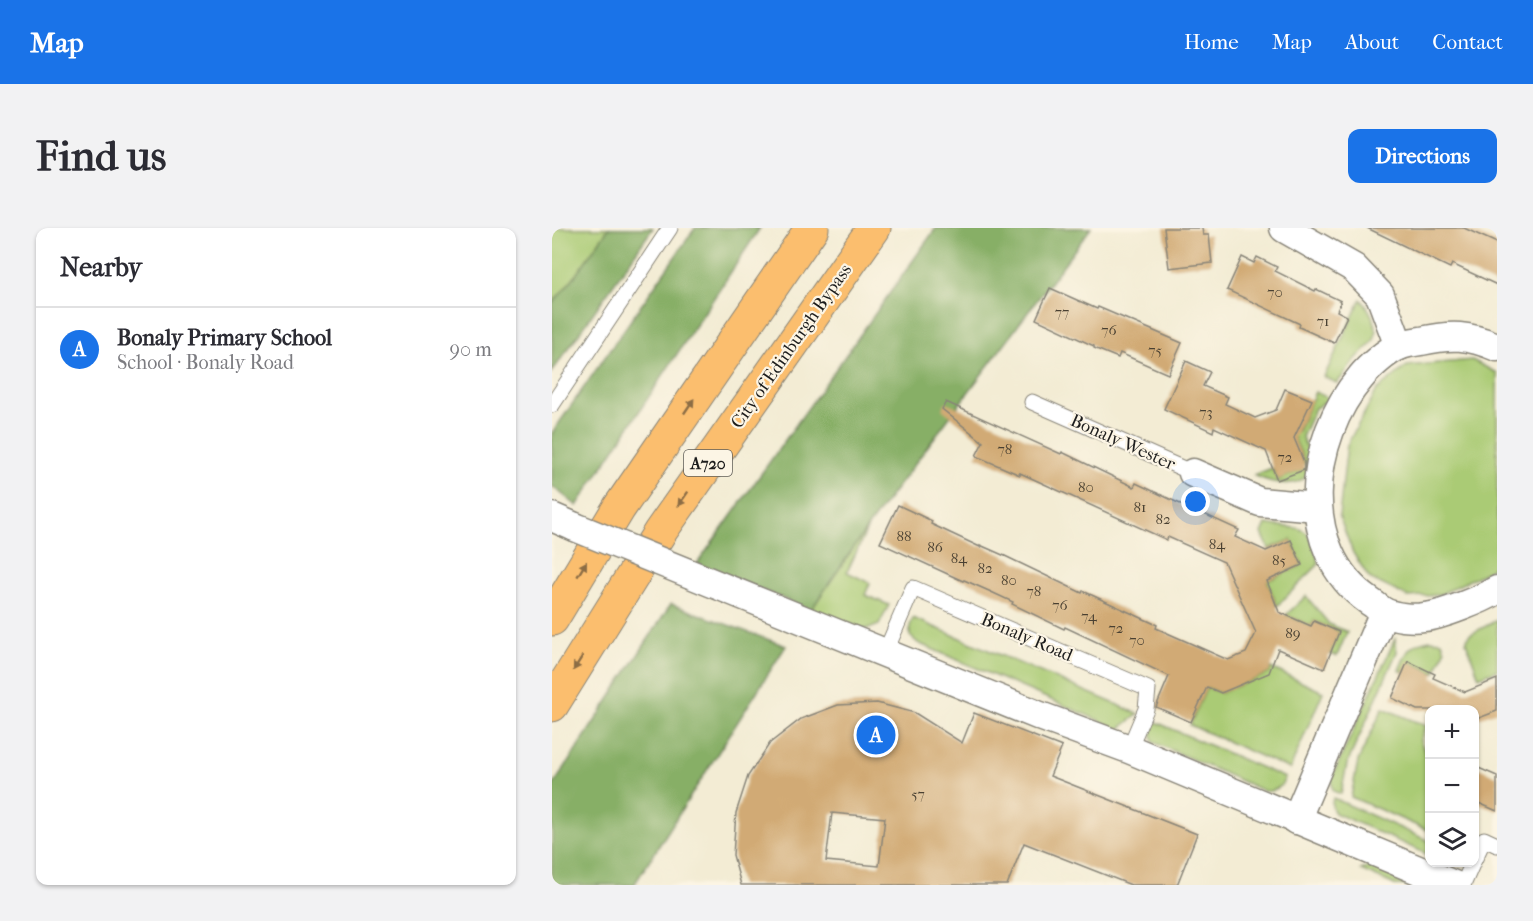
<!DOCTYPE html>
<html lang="en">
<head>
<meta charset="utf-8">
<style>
  body { margin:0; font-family:"IM FELL French Canon",serif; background:#f2f2f3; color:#2b2b33 }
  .controls { position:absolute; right:18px; bottom:18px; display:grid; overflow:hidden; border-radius:12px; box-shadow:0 2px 4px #0004 }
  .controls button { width:54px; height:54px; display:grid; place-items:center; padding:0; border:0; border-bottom:2px solid #e1e1e2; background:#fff; color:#2b2b33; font:30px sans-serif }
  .you { position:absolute; left:644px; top:274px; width:21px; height:21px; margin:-15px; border:4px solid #fff; border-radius:50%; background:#1a73e8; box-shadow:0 0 0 9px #1a73e833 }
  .badge { display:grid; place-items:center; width:39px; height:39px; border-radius:50%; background:#1a73e8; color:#fff; font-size:20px; font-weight:700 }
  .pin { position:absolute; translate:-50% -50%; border:3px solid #fff; box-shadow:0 2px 6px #0006 }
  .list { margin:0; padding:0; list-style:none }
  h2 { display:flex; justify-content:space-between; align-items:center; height:78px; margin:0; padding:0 24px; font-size:26px }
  h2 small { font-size:20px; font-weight:400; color:#7c7c81 }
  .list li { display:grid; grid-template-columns:39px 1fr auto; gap:18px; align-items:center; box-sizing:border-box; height:84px; padding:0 24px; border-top:2px solid #e1e1e2 }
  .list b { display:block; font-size:22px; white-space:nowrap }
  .list p { margin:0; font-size:20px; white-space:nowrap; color:#7c7c81 }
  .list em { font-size:20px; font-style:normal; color:#7c7c81 }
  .icon { flex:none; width:33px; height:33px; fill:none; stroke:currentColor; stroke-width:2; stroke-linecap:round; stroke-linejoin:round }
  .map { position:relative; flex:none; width:945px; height:657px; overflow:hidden; border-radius:12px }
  header { display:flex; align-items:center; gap:36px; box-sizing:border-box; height:84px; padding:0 30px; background:#1a73e8; color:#fff }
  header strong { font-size:28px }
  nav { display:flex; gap:33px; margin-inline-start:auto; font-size:21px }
  .intro { display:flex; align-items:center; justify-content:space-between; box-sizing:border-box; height:144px; padding:0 36px }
  h1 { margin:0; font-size:42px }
  .button { padding:15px 27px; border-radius:12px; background:#1a73e8; color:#fff; font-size:21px; font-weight:700 }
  main { display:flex; gap:36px; padding:0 36px }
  aside { flex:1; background:#fff; border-radius:12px; box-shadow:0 2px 4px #0004 }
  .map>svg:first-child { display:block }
  .green { fill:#aacb74; stroke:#637448; stroke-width:1.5 }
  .forest { fill:#87af66; stroke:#526641; stroke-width:1.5 }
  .building { fill:#d1aa75; fill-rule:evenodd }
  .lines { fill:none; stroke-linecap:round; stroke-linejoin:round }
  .lane-casing { stroke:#888478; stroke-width:17 }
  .street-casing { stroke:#888478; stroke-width:31 }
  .highway-casing { stroke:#888478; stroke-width:35 }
  .lane { stroke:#fff; stroke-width:15 }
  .street { stroke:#fff; stroke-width:28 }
  .highway { stroke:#fbbe6e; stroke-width:33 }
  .street-bridge-casing { stroke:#888478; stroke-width:31; stroke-linecap:butt }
  .street-bridge { stroke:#fff; stroke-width:28 }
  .oneway { fill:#8c6d45 }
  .labels { text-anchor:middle; stroke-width:4.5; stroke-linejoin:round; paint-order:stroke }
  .number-label { font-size:15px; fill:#494032 }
  .shield { fill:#fcf5e5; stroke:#5f5d58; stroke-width:1.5 }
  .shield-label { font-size:16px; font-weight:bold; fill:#1c1c1c }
  .street-label { font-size:18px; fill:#1c1c1c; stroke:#fcf5e5 }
</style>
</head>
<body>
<header>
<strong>Map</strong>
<nav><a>Home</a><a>Map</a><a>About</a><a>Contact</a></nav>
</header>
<div class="intro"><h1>Find us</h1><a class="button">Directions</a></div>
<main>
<aside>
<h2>Nearby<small></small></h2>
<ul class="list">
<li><span class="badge">A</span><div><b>Bonaly Primary School</b><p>School · Bonaly Road</p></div><em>90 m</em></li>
</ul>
</aside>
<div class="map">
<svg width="945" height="657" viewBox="0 0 945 657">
  <rect width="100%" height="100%" fill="#fcf5e5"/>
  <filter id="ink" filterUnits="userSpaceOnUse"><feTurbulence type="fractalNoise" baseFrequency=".0167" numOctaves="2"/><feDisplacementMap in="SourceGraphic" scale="12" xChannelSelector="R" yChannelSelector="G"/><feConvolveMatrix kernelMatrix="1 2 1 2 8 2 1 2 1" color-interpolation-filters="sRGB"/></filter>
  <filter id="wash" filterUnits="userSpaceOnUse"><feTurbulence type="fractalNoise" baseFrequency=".008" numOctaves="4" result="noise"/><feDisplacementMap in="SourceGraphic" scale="24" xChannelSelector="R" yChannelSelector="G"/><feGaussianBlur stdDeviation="1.35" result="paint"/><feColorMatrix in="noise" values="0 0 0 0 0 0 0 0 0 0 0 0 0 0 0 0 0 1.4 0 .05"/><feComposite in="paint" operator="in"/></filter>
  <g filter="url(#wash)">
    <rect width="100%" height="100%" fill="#f3ecd4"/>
    <g class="green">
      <path d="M0 0H57L23 48 0 76Z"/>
      <path d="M809 71C818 82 830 101 820 115 815 121 808 126 803 132 797 140 791 148 785 155L772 149Z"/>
      <path d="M920 132 945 145V336L932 345 887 367 856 369 817 350 801 325 787 288 795 217 825 162 855 138Z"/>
      <path d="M763 164 776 170 775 173 763 180 750 209 757 226V246C742 262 719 255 702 247L720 240 725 252 755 240 740 205 746 203Z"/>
      <path d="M714 296C752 303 756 292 767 336L725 378 715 353 750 337 739 312 717 321 710 305Z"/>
      <path d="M317 297 295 344 318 355 313 367 337 377 327 397 319 400 312 401 259 382Z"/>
      <path d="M754 368 777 396 795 404 785 428 778 426 787 404 762 393 759 398 734 387Z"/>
      <path d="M361 390 587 486 567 501 366 415 358 408V398Z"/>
      <path d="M945 392V442L927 449 914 414 917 407Z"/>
      <path d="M843 411 845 424 795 536 789 566 781 563 779 551Z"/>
      <path d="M878 412 890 413 893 423 883 445 857 434 851 444 847 442C855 423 856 416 878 412Z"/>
      <path d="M719 440 771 464 738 541 638 497 655 459 669 465 717 445Z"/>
      <path d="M831 480 874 498 868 512 877 534V603L799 569 806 533Z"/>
      <path d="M597 491 733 550C729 560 723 564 712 563L601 514Z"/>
      <path d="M781 570 877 613V627L783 585C779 580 779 576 781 570Z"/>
      <path d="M826 635 877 657H843L809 642Z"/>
    </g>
    <g class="forest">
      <path d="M57 0H101L0 144V76L23 48Z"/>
      <path d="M143 0H208L25 278 0 258V205Z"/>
      <path d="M384 0H539L317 297 259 382 145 336Z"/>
      <path d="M119 376 234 418 82 657H0V559Z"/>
    </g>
    <g id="blocks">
      <g class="building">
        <path d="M612 0H650L651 7H657L660 35 617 40Z"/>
        <path d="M815 0H912L945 15V57L900 36 898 40Z"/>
        <path d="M690 29 702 35 705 29 725 39 723 43 763 63 764 61 789 73 785 83 795 88 782 115 747 99 748 96 675 62Z"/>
        <path d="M498 60 545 81 546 79 630 115 616 146 568 125 566 130 542 120V118L484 91Z"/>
        <path d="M634 133 658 144 651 158 676 169 673 176 703 190 724 182 733 161 760 172 742 210 752 234V242L725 252 714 223 662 199 661 204 612 181Z"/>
        <path d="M394 174 509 226 510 224 582 259 584 255 639 281V280L687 302 683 309 714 323 739 312 750 337 715 353 727 384 759 398 762 393 787 404 772 441 726 421 717 445 669 465 655 459 639 494 604 479 617 448 513 399 512 401 460 376 461 374 437 363 412 352 411 353 328 315 346 277 380 293 379 296 428 319V317L453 328 530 365 531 363 605 397 604 400 676 432 694 425 704 405 672 334 616 309 615 312 468 245V247L424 228 431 214 390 181Z"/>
        <path d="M856 433 883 446 881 450 913 464 945 451V483L922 492V482H865L840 470Z"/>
        <path d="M325 475 363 485 410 515 422 485 510 519 498 548 645 606 625 657H579L472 615 455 657H189L181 627 184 585 196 548 218 515 249 491 286 477ZM280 585 333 590 327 638 274 633Z"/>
        <path d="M922 538 945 548V583L922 573Z"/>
      </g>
    </g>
  </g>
  <g filter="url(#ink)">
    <use href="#blocks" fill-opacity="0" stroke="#888478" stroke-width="1.5"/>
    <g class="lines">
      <defs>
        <g id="lane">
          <path d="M480 174 641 245"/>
          <path d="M0 177 118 0"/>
          <path d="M333 425 361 360 596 461 594 481 577 521"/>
          <path d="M922 632 932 611 945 617"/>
          <path d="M911 657 921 634"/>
        </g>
        <g id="street">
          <path d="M732 0 802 40 828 67 847 118"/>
          <path d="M945 119C916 107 900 106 869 113 862 114 854 115 847 118 835 123 817 139 809 149 756 211 744 322 817 373 822 376 827 381 832 384 843 389 860 391 872 389 889 388 930 371 945 362"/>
          <path d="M641 245 708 274 765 279"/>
          <path d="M0 289 23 299"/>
          <path d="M217 378 488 488 577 521 902 657"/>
          <path d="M744 592 832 384"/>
        </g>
        <g id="highway">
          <path d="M0 391 67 280 260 0"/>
          <path d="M0 477 108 304 322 0"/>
        </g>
      </defs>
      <use href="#lane" class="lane-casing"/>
      <use href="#street" class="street-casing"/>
      <use href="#highway" class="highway-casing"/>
      <use href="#lane" class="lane"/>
      <use href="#street" class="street"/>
      <use href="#highway" class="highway"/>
      <defs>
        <path id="street-bridge" d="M23 299 217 378"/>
      </defs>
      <use href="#street-bridge" class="street-bridge-casing"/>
      <use href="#street-bridge" class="street-bridge"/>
    </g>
    <defs><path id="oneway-solid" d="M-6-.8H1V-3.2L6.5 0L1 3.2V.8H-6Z" transform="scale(1.5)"/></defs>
    <g class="oneway">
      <use href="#oneway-solid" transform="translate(137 178) rotate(-56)"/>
      <use href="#oneway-solid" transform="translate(131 271) rotate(125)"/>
      <use href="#oneway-solid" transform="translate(30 341) rotate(-59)"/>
      <use href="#oneway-solid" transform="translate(26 435) rotate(122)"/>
    </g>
  </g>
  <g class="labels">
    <g class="number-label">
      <text x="723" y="69">70</text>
      <text x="510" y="89">77</text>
      <text x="771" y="98">71</text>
      <text x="557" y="107">76</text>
      <text x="603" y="127">75</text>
      <text x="654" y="189">73</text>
      <text x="453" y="226">78</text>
      <text x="733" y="234">72</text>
      <text x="534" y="264">80</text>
      <text x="588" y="284">81</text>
      <text x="611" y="296">82</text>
      <text x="352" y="313">88</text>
      <text x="665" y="321">84</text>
      <text x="383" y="324">86</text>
      <text x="407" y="335">84</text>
      <text x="727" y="337">85</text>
      <text x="433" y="345">82</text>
      <text x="457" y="357">80</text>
      <text x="482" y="368">78</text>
      <text x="508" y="382">76</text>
      <text x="537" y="393">74</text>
      <text x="564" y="405">72</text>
      <text x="741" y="410">89</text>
      <text x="585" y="417">70</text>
      <text x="366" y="571">57</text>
    </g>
    <rect class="shield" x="132" y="222" width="48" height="26" rx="4.5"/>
    <g class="shield-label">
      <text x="156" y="241">A720</text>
    </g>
    <g class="street-label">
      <text transform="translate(239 118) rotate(-55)" y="6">City of Edinburgh Bypass</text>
      <text transform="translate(571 214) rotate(24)" y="6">Bonaly Wester</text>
      <text transform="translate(475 409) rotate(23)" y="6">Bonaly Road</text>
    </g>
  </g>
</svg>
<div class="controls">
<button>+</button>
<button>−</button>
<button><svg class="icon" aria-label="layers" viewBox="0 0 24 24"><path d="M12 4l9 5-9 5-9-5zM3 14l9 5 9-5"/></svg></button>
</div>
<div class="you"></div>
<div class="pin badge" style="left:324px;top:507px">A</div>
</div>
</main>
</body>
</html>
